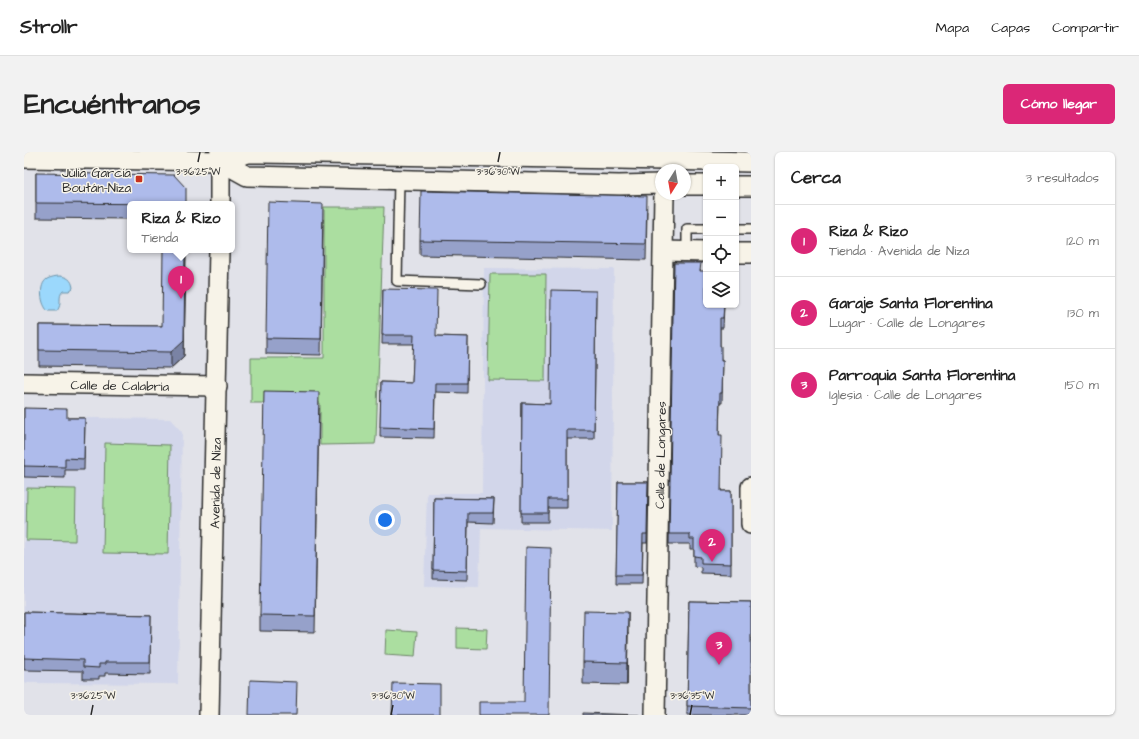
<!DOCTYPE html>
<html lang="es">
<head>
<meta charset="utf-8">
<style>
  body { margin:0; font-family:"Architects Daughter",sans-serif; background:#f2f2f2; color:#222 }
  .controls { position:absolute; right:12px; top:12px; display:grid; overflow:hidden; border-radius:6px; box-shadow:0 1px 3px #0004 }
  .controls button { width:36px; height:36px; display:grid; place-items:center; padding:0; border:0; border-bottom:1px solid #e0e0e0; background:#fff; color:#222; font:20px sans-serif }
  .compass { position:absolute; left:631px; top:12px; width:36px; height:36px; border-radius:50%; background:#fff; box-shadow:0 1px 3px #0004; rotate:191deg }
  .you { position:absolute; left:361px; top:368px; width:14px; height:14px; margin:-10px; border:3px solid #fff; border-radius:50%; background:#1a73e8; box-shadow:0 0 0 6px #1a73e833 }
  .badge { display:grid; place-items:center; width:26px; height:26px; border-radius:50%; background:#db2777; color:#fff; font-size:13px; font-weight:700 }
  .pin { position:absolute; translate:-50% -33px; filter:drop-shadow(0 1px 2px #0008) }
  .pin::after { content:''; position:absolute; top:21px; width:14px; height:12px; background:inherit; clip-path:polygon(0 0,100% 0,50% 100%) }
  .popup { position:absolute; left:103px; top:49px; width:108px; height:52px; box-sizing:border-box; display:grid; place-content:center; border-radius:6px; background:#fff; filter:drop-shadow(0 1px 3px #0005); font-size:13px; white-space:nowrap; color:#767676 }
  .popup b { font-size:15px; color:#222 }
  .popup::after { content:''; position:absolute; left:50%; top:100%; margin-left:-8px; border:8px solid transparent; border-top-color:#fff }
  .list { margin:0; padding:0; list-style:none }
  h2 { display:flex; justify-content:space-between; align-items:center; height:52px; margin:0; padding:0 16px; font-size:17px }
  h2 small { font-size:13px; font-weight:400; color:#767676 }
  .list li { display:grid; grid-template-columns:26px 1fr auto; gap:12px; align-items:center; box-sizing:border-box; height:72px; padding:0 16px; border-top:1px solid #e0e0e0 }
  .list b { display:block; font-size:15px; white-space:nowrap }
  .list p { margin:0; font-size:13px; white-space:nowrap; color:#767676 }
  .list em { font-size:13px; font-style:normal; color:#767676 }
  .icon { flex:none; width:22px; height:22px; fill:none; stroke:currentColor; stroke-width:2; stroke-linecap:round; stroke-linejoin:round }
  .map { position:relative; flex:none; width:727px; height:563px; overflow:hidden; border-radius:6px }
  header { display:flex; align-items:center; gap:24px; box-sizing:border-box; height:56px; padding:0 20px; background:#fff; border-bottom:1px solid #e0e0e0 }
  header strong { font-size:19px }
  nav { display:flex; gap:22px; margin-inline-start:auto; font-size:14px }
  .intro { display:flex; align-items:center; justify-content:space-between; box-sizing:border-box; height:96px; padding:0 24px }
  h1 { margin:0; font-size:28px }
  .button { padding:10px 18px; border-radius:6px; background:#db2777; color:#fff; font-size:14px; font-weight:700 }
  main { display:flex; gap:24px; padding:0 24px }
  aside { flex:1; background:#fff; border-radius:6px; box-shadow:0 1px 3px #0004 }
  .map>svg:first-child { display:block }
  .built { fill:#d2d6ea }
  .green { fill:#abdea0; stroke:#6b8466 }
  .water { fill:#9bd8fc; stroke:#6e93a8 }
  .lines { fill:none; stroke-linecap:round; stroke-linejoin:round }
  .service-casing { stroke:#2b2b2b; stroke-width:12 }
  .minor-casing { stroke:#2b2b2b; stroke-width:22 }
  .service { stroke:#f7f3e8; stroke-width:9 }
  .minor { stroke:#f7f3e8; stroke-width:19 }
  .wall { fill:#96a1ca; stroke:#2b2b2b }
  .shaded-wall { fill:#7a83a4; stroke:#2b2b2b }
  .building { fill:#aebbeb; stroke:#2b2b2b }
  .ticks { fill:none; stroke:#2b2b2b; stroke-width:1.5 }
  .poi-dot { fill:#c8321e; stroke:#f7f3e8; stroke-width:1.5 }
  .labels { text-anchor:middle; stroke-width:3; stroke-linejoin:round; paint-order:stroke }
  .poi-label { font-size:13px; fill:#2b2b2b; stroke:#f7f3e8; text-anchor:end }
  .street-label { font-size:13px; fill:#2b2b2b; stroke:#f7f3e8 }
  .ticks-label { font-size:10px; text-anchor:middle; fill:#2b2b2b; stroke:#f7f3e8; stroke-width:3; stroke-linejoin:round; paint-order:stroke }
</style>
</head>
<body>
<header>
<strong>Strollr</strong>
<nav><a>Mapa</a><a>Capas</a><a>Compartir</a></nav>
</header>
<div class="intro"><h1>Encuéntranos</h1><a class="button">Cómo llegar</a></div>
<main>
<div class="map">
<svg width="727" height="563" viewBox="0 0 727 563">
  <rect width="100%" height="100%" fill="#e1e2e9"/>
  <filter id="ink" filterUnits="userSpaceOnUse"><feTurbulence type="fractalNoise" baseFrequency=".025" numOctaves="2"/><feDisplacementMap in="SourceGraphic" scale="8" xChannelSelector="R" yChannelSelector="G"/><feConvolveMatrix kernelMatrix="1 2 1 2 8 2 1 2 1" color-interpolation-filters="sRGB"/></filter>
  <g filter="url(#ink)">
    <g class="built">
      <path d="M460 116 590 117 588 379 457 376 455 435 400 434 403 341H458Z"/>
      <path d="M0 265 146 267 158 280 154 532 0 531Z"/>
    </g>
    <g class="green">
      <path d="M300 55H360L352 286 351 292 296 293V251H227V206H300Z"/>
      <path d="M466 122H522L521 229 464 228Z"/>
      <path d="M81 291 146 293 144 402 79 401Z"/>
      <path d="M3 336 52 337 51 389 2 388Z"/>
      <path d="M433 476 463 477 462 497 433 496Z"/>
      <path d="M362 478 393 480 391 505 361 503Z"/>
    </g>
    <path class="water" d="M36 124C43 125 48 127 49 136L45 139H39C33 145 39 151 33 159H24C17 153 14 133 23 127 27 125 32 124 36 124Z"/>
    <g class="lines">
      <defs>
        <g id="service">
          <path d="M375 27 373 129 457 132"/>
          <path d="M712 77H727"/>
          <path d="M663 100V77H682"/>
        </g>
        <g id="minor">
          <path d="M0 6 196 9 224 1H236L595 7 727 10"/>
          <path d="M196 9 223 24 595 33 637 32"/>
          <path d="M661 33H682"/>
          <path d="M712 34H727"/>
          <path d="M196 52V0"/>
          <path d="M640 99 682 100"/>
          <path d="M712 101H727"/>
          <path d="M0 231 193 234"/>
          <path d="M727 335V372"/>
          <path d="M185 563 195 98"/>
          <path d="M631 563 640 42"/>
        </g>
      </defs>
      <use href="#service" class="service-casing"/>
      <use href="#minor" class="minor-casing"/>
      <use href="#service" class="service"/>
      <use href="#minor" class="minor"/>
    </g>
    <g class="wall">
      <path d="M12 21 106 52V67L12 66Z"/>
      <path d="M623 59 622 108 396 103V88Z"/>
      <path d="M299 67 297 203 242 202V186Z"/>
      <path d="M162 98 160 204 147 216 15 214V173L138 174Z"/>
      <path d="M650 111 677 119 700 153 699 176H696V194L697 208H699L698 251H696L695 283 697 339H707V422L677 421V415L670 414V397H666V392H645Z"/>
      <path d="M359 137 412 184 444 185 443 241 411 240 410 286 356 285 357 230 388 231 390 192H358Z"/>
      <path d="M572 139 570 287H543V356H524V370H497L498 251 526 252Z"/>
      <path d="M0 256 43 266H61L60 318H41V326L0 325Z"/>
      <path d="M295 256 291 480 236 479V463Z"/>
      <path d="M594 330H624L623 391H619L618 432H592Z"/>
      <path d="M410 346 470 347 469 371 444 370 443 428 409 427Z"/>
      <path d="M665 449 727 450V563H663Z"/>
      <path d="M0 460 127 463 126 522 81 521V524H75V527H59V519L0 518Z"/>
      <path d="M604 481 603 533 559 532V510Z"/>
    </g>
    <g class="shaded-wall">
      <path d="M162 98 160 204 147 216V200Z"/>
      <path d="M604 460V481L603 533V511Z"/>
    </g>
    <g class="building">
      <path d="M12 21 150 23 162 36V52L12 51Z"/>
      <path d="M397 39 623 44 622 92 396 88Z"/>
      <path d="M244 50 299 52 297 187 242 186Z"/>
      <path d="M139 98H161L160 188 147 200 15 198V173L138 174Z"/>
      <path d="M650 111H677L676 119H682V153H700L699 166H696V194H697V208H699L698 241H696L695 283H698L697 339H707V412L677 411V405L670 404V387H666V382H645Z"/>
      <path d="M359 137 413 138 412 184 444 185 443 231H411L410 277 356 275 357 230 388 231 390 183H358Z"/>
      <path d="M527 138 572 139 570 278H543V347H524V361H497L498 251 526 252Z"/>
      <path d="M240 239 295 240 291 464 236 463Z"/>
      <path d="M0 256 43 257V266H61L60 307 41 306V315L0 314Z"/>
      <path d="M594 330H624L623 382H619L618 423H592Z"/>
      <path d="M410 346 470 347 469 361H444L443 419 409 418Z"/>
      <path d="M502 395 527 396 525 563H455V550H500Z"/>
      <path d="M665 449 727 450V556L663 554Z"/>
      <path d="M560 459 604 460 603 511 559 510Z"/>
      <path d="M0 460 127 463 126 510H81V512H75V516L59 515V508L0 506Z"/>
      <path d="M226 528 273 530 272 563H225Z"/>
      <path d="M369 531 416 532V563H368Z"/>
      <path d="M559 561 615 563H559Z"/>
    </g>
  </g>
  <path class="ticks" d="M174 10 176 0M474 10 476 0M67 563 69 553M367 563 369 553M666 563 668 553"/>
  <rect class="poi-dot" x="111" y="23" width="8" height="8" rx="2"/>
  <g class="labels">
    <g class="poi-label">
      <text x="107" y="25">Julia García<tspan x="107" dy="15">Boután-Niza</tspan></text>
    </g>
    <g class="street-label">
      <text transform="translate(96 233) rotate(1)" y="5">Calle de Calabria</text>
      <text transform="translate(636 303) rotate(-89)" y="5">Calle de Longares</text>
      <text transform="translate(191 331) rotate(-89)" y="5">Avenida de Niza</text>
    </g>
  </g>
  <g class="ticks-label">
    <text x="174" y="23">3°36'25"W</text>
    <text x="474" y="23">3°36'30"W</text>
    <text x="69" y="547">3°36'25"W</text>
    <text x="369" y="547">3°36'30"W</text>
    <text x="668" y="547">3°36'35"W</text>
  </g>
</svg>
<div class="controls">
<button>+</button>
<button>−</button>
<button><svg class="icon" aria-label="locate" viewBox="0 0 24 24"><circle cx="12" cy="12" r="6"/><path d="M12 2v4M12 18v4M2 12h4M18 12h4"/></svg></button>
<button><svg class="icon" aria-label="layers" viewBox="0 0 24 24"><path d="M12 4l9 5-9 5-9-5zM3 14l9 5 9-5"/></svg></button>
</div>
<svg class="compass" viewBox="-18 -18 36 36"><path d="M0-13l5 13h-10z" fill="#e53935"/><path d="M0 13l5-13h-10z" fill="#767676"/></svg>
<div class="you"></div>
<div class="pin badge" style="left:157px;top:147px">1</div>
<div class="popup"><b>Riza &amp; Rizo</b>Tienda</div>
<div class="pin badge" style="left:688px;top:410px">2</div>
<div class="pin badge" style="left:695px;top:513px">3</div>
</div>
<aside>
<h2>Cerca<small>3 resultados</small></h2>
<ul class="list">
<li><span class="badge">1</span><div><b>Riza &amp; Rizo</b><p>Tienda · Avenida de Niza</p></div><em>120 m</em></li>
<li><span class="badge">2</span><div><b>Garaje Santa Florentina</b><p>Lugar · Calle de Longares</p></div><em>130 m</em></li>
<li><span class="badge">3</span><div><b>Parroquia Santa Florentina</b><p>Iglesia · Calle de Longares</p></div><em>150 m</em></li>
</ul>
</aside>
</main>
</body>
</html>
